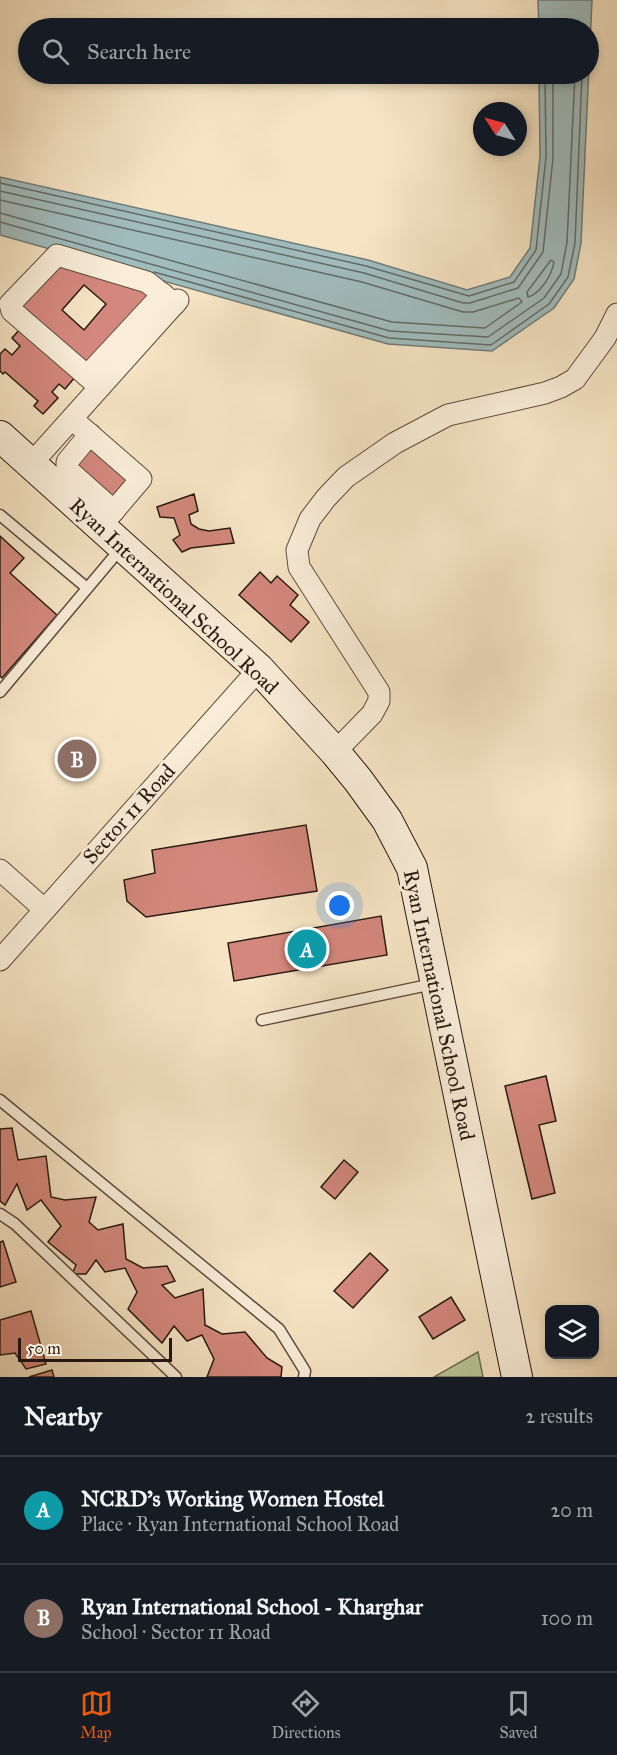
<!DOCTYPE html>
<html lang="en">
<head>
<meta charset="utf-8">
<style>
  body { margin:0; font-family:"IM FELL Great Primer",serif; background:#242831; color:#f1f3f6 }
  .controls { position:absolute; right:18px; bottom:18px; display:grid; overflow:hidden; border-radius:12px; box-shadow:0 3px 9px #0003 }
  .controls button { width:54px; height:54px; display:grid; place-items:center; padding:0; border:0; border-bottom:2px solid #363941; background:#171b24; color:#f1f3f6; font:30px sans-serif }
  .compass { position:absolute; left:473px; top:102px; width:54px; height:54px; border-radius:50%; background:#171b24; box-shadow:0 3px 9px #0003; rotate:306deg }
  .scale { position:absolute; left:18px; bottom:15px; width:154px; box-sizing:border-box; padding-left:6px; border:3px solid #271912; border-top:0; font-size:16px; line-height:21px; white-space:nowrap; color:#271912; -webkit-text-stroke:4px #f9edd9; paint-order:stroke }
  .you { position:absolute; left:340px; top:906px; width:21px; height:21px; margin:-15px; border:4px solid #fff; border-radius:50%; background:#1a73e8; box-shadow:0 0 0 9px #1a73e833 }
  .badge { display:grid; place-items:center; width:39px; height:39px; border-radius:50%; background:#ea580c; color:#fff; font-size:20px; font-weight:700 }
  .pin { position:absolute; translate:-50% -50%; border:3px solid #fff; box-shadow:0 2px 6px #0006 }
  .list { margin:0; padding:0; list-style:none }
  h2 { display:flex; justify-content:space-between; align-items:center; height:78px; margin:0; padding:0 24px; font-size:26px }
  h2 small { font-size:20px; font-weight:400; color:#9ea1a6 }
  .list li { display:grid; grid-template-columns:39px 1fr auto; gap:18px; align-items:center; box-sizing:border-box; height:108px; padding:0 24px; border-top:2px solid #363941 }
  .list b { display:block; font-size:22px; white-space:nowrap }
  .list p { margin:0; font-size:20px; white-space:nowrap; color:#9ea1a6 }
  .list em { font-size:20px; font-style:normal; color:#9ea1a6 }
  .icon { flex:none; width:33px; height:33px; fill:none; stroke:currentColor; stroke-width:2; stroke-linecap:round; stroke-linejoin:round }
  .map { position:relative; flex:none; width:617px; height:1377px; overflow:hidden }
  .search { position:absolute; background:#171b24; box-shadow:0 3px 9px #0003; left:18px; right:18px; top:18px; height:66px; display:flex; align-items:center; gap:15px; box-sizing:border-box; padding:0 21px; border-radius:33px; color:#9ea1a6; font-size:22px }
  .sheet { height:294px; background:#171b24 }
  nav { display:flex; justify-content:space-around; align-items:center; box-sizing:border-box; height:84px; border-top:2px solid #363941; background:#171b24; font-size:16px; color:#9ea1a6 }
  nav a { display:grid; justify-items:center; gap:3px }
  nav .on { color:#ea580c }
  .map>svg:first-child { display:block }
  .green { fill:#b8c597; stroke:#706f54; stroke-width:1.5 }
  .water { fill:#a0bcbd; stroke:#707b79; stroke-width:1.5 }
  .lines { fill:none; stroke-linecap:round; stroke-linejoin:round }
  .shore { stroke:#646a68; stroke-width:1.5 }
  .building { fill:#d4887d; stroke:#271912; stroke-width:1.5; fill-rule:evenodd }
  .lane-casing { stroke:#5b4c3e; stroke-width:13 }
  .street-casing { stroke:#5b4c3e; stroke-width:23 }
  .secondary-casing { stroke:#271912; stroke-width:32 }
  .lane { stroke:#f9edd9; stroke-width:10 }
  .street { stroke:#f9edd9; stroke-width:21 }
  .secondary { stroke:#f9edd9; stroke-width:30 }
  .labels { text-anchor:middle; stroke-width:6; stroke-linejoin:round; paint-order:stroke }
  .street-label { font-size:21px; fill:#271912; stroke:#f9edd9 }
</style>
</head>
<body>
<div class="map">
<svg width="617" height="1377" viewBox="0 0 617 1377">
  <rect width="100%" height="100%" fill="#f6e4c4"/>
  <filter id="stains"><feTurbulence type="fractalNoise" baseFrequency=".00333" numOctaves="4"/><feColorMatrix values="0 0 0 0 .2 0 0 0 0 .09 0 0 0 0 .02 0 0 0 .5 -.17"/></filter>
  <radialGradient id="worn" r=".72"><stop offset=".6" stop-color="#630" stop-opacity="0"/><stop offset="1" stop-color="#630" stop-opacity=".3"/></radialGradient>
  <path class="green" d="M478 1352 483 1377H434Z"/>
  <path class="water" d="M538 0H592L581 243 574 279 554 308 492 351 388 344 0 235V177L368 260 467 290 510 277 530 248 540 157 539 74H588V28H539Z"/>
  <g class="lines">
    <g class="shore">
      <path d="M0 183 366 266 469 296 514 282 536 250 546 157 545 74"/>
      <path d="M0 191 364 273 463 303H470L518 288 543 252 553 158V74"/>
      <path d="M0 200 362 282 463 312H473L519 298 522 302 485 328 392 322 0 213"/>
      <path d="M0 222 390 331 488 337 544 298 561 274 567 242 575 74"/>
      <path d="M551 260 554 262C552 275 540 294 528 297L527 292Z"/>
      <path d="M154 272 389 338 491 345 549 304 568 277 575 243 582 74"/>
    </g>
  </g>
  <g class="building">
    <path d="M58 258 158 294 85 370 13 306ZM84 285 106 304 84 330 62 310Z"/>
    <path d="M21 328 76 376 65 389 59 384 52 392 58 398 43 414 34 406 38 401 5 372 3 374 0 371V354L5 349 12 355 20 346 12 338Z"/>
    <path d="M89 439 139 479 115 508 70 469Z"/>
    <path d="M194 494 198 511 189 515 191 524 199 529 209 531 230 528 234 543 191 548 182 552 173 540 180 535 174 518 160 517 157 507Z"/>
    <path d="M0 536 24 558 10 573 57 615 2 678 0 676Z"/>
    <path d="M260 572 271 583 277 576 298 595 290 605 309 622 291 642 239 595Z"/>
    <path d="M306 825 317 891 146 917 127 901 124 880 155 873 152 850Z"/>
    <path d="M381 916 387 955 234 981 228 943Z"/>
    <path d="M546 1076 556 1121 539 1125 555 1193 532 1199 505 1086Z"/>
    <path d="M12 1128 18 1160 46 1156 51 1197 65 1200 96 1197 89 1222 98 1230 123 1224 126 1259 143 1268 167 1266 175 1281 162 1285 175 1298 203 1289 205 1325 222 1334 245 1332 267 1358 282 1367 281 1377H207L214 1359 202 1335 187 1341 174 1326 162 1343 128 1309 137 1292 125 1268 105 1272 96 1260 86 1274H72L76 1265 48 1242 61 1226 41 1200 27 1210 17 1184 5 1205 0 1201V1129Z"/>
    <path d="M344 1160 358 1172 335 1199 321 1187Z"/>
    <path d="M3 1241 16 1282 0 1287V1242Z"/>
    <path d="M370 1253 388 1270 353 1308 334 1291Z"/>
    <path d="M451 1297 465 1320 433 1339 419 1317Z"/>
    <path d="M31 1311 46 1364 26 1369 15 1353 0 1355V1320Z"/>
    <path d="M52 1370 54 1377H29Z"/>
  </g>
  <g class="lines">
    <defs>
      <g id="lane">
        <path d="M0 515 87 588"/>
        <path d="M0 692 122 547"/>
        <path d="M262 1020 433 984"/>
        <path d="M0 1100 279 1329 305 1371 304 1377"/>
        <path d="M0 1214 15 1224 176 1377"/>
      </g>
      <g id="street">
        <path d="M87 376 163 294"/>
        <path d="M100 387 12 311 10 304 57 255 147 282 175 304"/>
        <path d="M72 419 141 479 100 527"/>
        <path d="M90 434 67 462V469L114 511"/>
        <path d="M31 464 178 300"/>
        <path d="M335 752 372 714 379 701V692L299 567 297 550 310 519 326 498 346 477 395 443 448 415 545 393 561 387 575 379 605 338 617 314"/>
        <path d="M0 870 44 909"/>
        <path d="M0 960 259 669"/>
      </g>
      <path id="secondary" d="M0 436 259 669 335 752 358 780 387 820 412 868 517 1377"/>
    </defs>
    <use href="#lane" class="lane-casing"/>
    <use href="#street" class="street-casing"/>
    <use href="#secondary" class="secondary-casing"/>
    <use href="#lane" class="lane"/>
    <use href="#street" class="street"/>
    <use href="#secondary" class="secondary"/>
  </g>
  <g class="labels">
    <g class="street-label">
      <text transform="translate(174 596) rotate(43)" y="7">Ryan International School Road</text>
      <text transform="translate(129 814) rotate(-48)" y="7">Sector 11 Road</text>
      <text transform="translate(439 1005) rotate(78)" y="7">Ryan International School Road</text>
    </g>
  </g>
  <rect width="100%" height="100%" filter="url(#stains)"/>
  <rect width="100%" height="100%" fill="url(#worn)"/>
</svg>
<div class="controls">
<button><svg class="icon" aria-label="layers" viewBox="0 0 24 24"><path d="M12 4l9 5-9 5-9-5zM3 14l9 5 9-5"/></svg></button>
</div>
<svg class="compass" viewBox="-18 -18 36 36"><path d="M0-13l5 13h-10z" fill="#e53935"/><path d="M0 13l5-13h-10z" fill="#9ea1a6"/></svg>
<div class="scale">50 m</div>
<div class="you"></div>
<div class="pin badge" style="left:307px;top:949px;background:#0f9aa8">A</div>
<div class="pin badge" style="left:77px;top:759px;background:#8d6e63">B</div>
<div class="search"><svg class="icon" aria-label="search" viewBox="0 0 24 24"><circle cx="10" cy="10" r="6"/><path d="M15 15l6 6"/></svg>Search here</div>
</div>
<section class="sheet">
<h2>Nearby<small>2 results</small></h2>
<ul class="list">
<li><span class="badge" style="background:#0f9aa8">A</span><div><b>NCRD's Working Women Hostel</b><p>Place · Ryan International School Road</p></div><em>20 m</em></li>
<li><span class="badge" style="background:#8d6e63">B</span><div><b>Ryan International School - Kharghar</b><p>School · Sector 11 Road</p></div><em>100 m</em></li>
</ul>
</section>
<nav>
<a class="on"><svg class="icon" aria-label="map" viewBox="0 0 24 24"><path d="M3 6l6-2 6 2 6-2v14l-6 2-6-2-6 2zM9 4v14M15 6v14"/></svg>Map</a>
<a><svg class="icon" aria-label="directions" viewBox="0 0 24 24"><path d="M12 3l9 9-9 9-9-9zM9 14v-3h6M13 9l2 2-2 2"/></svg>Directions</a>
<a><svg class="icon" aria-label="saved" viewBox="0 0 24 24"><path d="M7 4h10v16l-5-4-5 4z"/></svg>Saved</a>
</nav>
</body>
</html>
